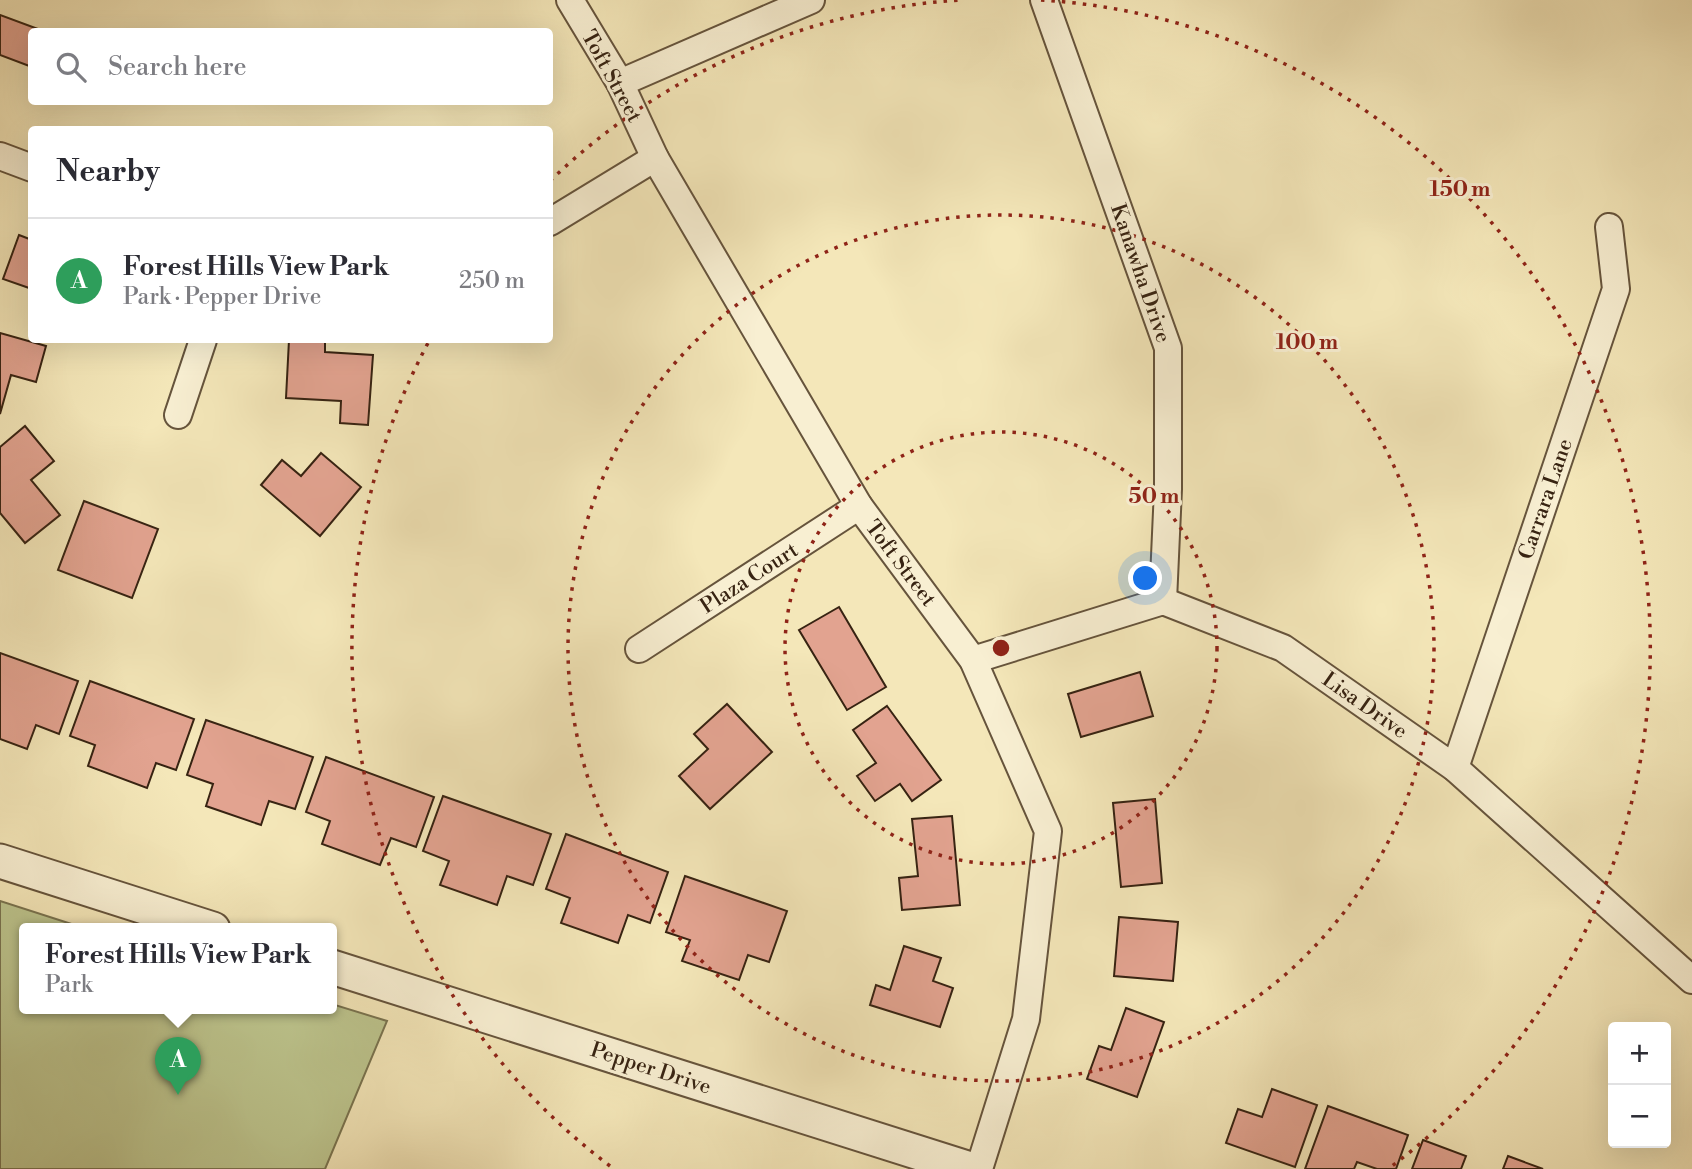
<!DOCTYPE html>
<html lang="en">
<head>
<meta charset="utf-8">
<style>
  body { margin:0; font-family:"Libre Bodoni",serif; background:#f2f2f3; color:#2b2b33 }
  .controls { position:absolute; right:21px; bottom:21px; display:grid; overflow:hidden; border-radius:7px; box-shadow:0 7px 28px #0002 }
  .controls button { width:63px; height:63px; display:grid; place-items:center; padding:0; border:0; border-bottom:2px solid #e1e1e2; background:#fff; color:#2b2b33; font:35px sans-serif }
  .you { position:absolute; left:1146px; top:579px; width:24px; height:24px; margin:-18px; border:5px solid #fff; border-radius:50%; background:#1a73e8; box-shadow:0 0 0 10px #1a73e833 }
  .badge { display:grid; place-items:center; width:46px; height:46px; border-radius:50%; background:#0f766e; color:#fff; font-size:23px; font-weight:700 }
  .pin { position:absolute; translate:-50% -58px; filter:drop-shadow(0 2px 4px #0008) }
  .pin::after { content:''; position:absolute; top:37px; width:24px; height:21px; background:inherit; clip-path:polygon(0 0,100% 0,50% 100%) }
  .popup { position:absolute; left:19px; top:923px; width:318px; height:91px; box-sizing:border-box; display:grid; place-content:center; border-radius:7px; background:#fff; filter:drop-shadow(0 2px 5px #0005); font-size:23px; white-space:nowrap; color:#7c7c81 }
  .popup b { font-size:26px; color:#2b2b33 }
  .popup::after { content:''; position:absolute; left:50%; top:100%; margin-left:-14px; border:14px solid transparent; border-top-color:#fff }
  .list { margin:0; padding:0; list-style:none }
  h2 { display:flex; justify-content:space-between; align-items:center; height:91px; margin:0; padding:0 28px; font-size:30px }
  h2 small { font-size:23px; font-weight:400; color:#7c7c81 }
  .list li { display:grid; grid-template-columns:46px 1fr auto; gap:21px; align-items:center; box-sizing:border-box; height:126px; padding:0 28px; border-top:2px solid #e1e1e2 }
  .list b { display:block; font-size:26px; white-space:nowrap }
  .list p { margin:0; font-size:23px; white-space:nowrap; color:#7c7c81 }
  .list em { font-size:23px; font-style:normal; color:#7c7c81 }
  .icon { flex:none; width:38px; height:38px; fill:none; stroke:currentColor; stroke-width:2; stroke-linecap:round; stroke-linejoin:round }
  .map { position:relative; flex:none; width:1692px; height:1169px; overflow:hidden }
  .search { position:absolute; background:#fff; box-shadow:0 7px 28px #0002; left:28px; top:28px; width:525px; height:77px; display:flex; align-items:center; gap:18px; box-sizing:border-box; padding:0 24px; border-radius:7px; color:#7c7c81; font-size:26px }
  .panel { position:absolute; background:#fff; box-shadow:0 7px 28px #0002; left:28px; top:126px; width:525px; height:217px; border-radius:7px }
  .map>svg:first-child { display:block }
  .green { fill:#bdc58e; stroke:#7a7450; stroke-width:2 }
  .building { fill:#e2a390; stroke:#372312; stroke-width:2 }
  .lines { fill:none; stroke-linecap:round; stroke-linejoin:round }
  .minor-casing { stroke:#66543c; stroke-width:30 }
  .tertiary-casing { stroke:#66543c; stroke-width:37 }
  .minor { stroke:#f8efd2; stroke-width:26 }
  .tertiary { stroke:#f8efd2; stroke-width:33 }
  .ring { fill:none; stroke:#8f2418; stroke-width:3.5; stroke-dasharray:3.5 7 }
  .labels { text-anchor:middle; stroke-width:6; stroke-linejoin:round; paint-order:stroke }
  .street-label { font-size:21px; fill:#372312; stroke:#f8efd2 }
  .centre { fill:#8f2418; stroke:#f8efd2; stroke-width:3.5 }
  .ring-label { font-size:21px; text-anchor:middle; font-weight:bold; fill:#8f2418; stroke:#f8efd2; stroke-width:6; stroke-linejoin:round; paint-order:stroke }
</style>
</head>
<body>
<div class="map">
<svg width="1692" height="1169" viewBox="0 0 1692 1169">
  <rect width="100%" height="100%" fill="#f4e7b9"/>
  <filter id="stains"><feTurbulence type="fractalNoise" baseFrequency=".00286" numOctaves="4"/><feColorMatrix values="0 0 0 0 .2 0 0 0 0 .09 0 0 0 0 .02 0 0 0 .5 -.17"/></filter>
  <radialGradient id="worn" r=".72"><stop offset=".6" stop-color="#630" stop-opacity="0"/><stop offset="1" stop-color="#630" stop-opacity=".3"/></radialGradient>
  <path class="green" d="M0 901 87 929H24V1009H332V1004L387 1021 325 1169H0Z"/>
  <g class="building">
    <path d="M0 15 46 32H32V67L0 55Z"/>
    <path d="M19 235 32 240V289L3 279Z"/>
    <path d="M0 333 46 346 36 382 11 375 0 414Z"/>
    <path d="M289 340H325V352L373 355 368 425 340 423 341 401 286 398Z"/>
    <path d="M25 426 54 461 31 480 60 515 25 543 0 513V447Z"/>
    <path d="M321 453 361 487 320 536 261 485 282 460 301 476Z"/>
    <path d="M84 501 158 529 132 598 58 570Z"/>
    <path d="M839 607 886 687 847 710 799 630Z"/>
    <path d="M0 653 78 681 59 734 36 725 27 749 0 739Z"/>
    <path d="M1140 672 1153 716 1081 737 1068 694Z"/>
    <path d="M90 681 194 719 176 770 156 763 147 788 88 766 95 745 70 736Z"/>
    <path d="M727 704 772 752 710 809 679 776 708 749 694 734Z"/>
    <path d="M887 706 941 780 912 801 900 784 875 801 857 776 876 763 853 730Z"/>
    <path d="M206 720 313 757 295 809 269 801 261 825 206 806 213 784 187 775Z"/>
    <path d="M326 757 434 797 416 847 391 838 380 865 322 844 330 821 306 812Z"/>
    <path d="M443 796 551 834 533 885 507 876 497 905 440 885 449 861 423 851Z"/>
    <path d="M1155 799 1162 883 1121 887 1113 803Z"/>
    <path d="M952 816 960 905 902 910 899 878 918 876 912 819Z"/>
    <path d="M566 834 668 872 650 923 628 915 618 943 561 923 570 898 546 889Z"/>
    <path d="M685 876 787 911 769 962 748 955 739 980 682 961 690 940 666 932Z"/>
    <path d="M1119 917 1178 922 1173 981 1114 976Z"/>
    <path d="M904 946 941 958 933 981 953 988 940 1027 870 1005 876 985 890 990Z"/>
    <path d="M1126 1008 1164 1022 1137 1097 1087 1079 1099 1046 1111 1050Z"/>
    <path d="M1272 1089 1317 1105 1295 1167 1226 1143 1238 1109 1262 1117Z"/>
    <path d="M1328 1106 1408 1135 1396 1169H1377L1357 1162 1354 1169H1305Z"/>
    <path d="M1423 1140 1466 1156 1461 1169H1412Z"/>
    <path d="M1508 1156 1543 1169H1503Z"/>
  </g>
  <g class="lines">
    <defs>
      <g id="minor">
        <path d="M570 0 620 83 655 158 859 506 973 660 1048 831 1026 1019 979 1169"/>
        <path d="M1044 0 1168 348V489L1163 601"/>
        <path d="M620 83 811 0"/>
        <path d="M0 156 32 168"/>
        <path d="M550 222 655 158"/>
        <path d="M178 415 203 340"/>
        <path d="M639 649 859 506"/>
        <path d="M973 660 1163 601 1283 648 1455 768 1692 980"/>
        <path d="M1455 768 1616 289 1609 227"/>
      </g>
      <g id="tertiary">
        <path d="M0 861 213 929"/>
        <path d="M332 967 970 1169"/>
      </g>
    </defs>
    <use href="#minor" class="minor-casing"/>
    <use href="#tertiary" class="tertiary-casing"/>
    <use href="#minor" class="minor"/>
    <use href="#tertiary" class="tertiary"/>
  </g>
  <g class="ring">
    <circle cx="1001" cy="648" r="216"/>
    <circle cx="1001" cy="648" r="433"/>
    <path d="M610 1166A649 649 0 0 1 428 343M550 181A649 649 0 0 1 961 0M1041 0A649 649 0 0 1 1392 1166"/>
  </g>
  <g class="labels">
    <g class="street-label">
      <text transform="translate(612 76) rotate(61)" y="7">Toft Street</text>
      <text transform="translate(1141 273) rotate(71)" y="7">Kanawha Drive</text>
      <text transform="translate(1545 499) rotate(-71)" y="7">Carrara Lane</text>
      <text transform="translate(901 563) rotate(53)" y="7">Toft Street</text>
      <text transform="translate(749 578) rotate(-33)" y="7">Plaza Court</text>
      <text transform="translate(1365 705) rotate(35)" y="7">Lisa Drive</text>
      <text transform="translate(651 1068) rotate(18)" y="7">Pepper Drive</text>
    </g>
  </g>
  <circle cx="1001" cy="648" r="10" class="centre"/>
  <g class="ring-label">
    <text x="1460" y="196">150 m</text>
    <text x="1307" y="349">100 m</text>
    <text x="1154" y="503">50 m</text>
  </g>
  <rect width="100%" height="100%" filter="url(#stains)"/>
  <rect width="100%" height="100%" fill="url(#worn)"/>
</svg>
<div class="controls">
<button>+</button>
<button>−</button>
</div>
<div class="you"></div>
<div class="pin badge" style="left:178px;top:1095px;background:#2e9e5b">A</div>
<div class="popup"><b>Forest Hills View Park</b>Park</div>
<div class="search"><svg class="icon" aria-label="search" viewBox="0 0 24 24"><circle cx="10" cy="10" r="6"/><path d="M15 15l6 6"/></svg>Search here</div>
<section class="panel">
<h2>Nearby<small></small></h2>
<ul class="list">
<li><span class="badge" style="background:#2e9e5b">A</span><div><b>Forest Hills View Park</b><p>Park · Pepper Drive</p></div><em>250 m</em></li>
</ul>
</section>
</div>
</body>
</html>
